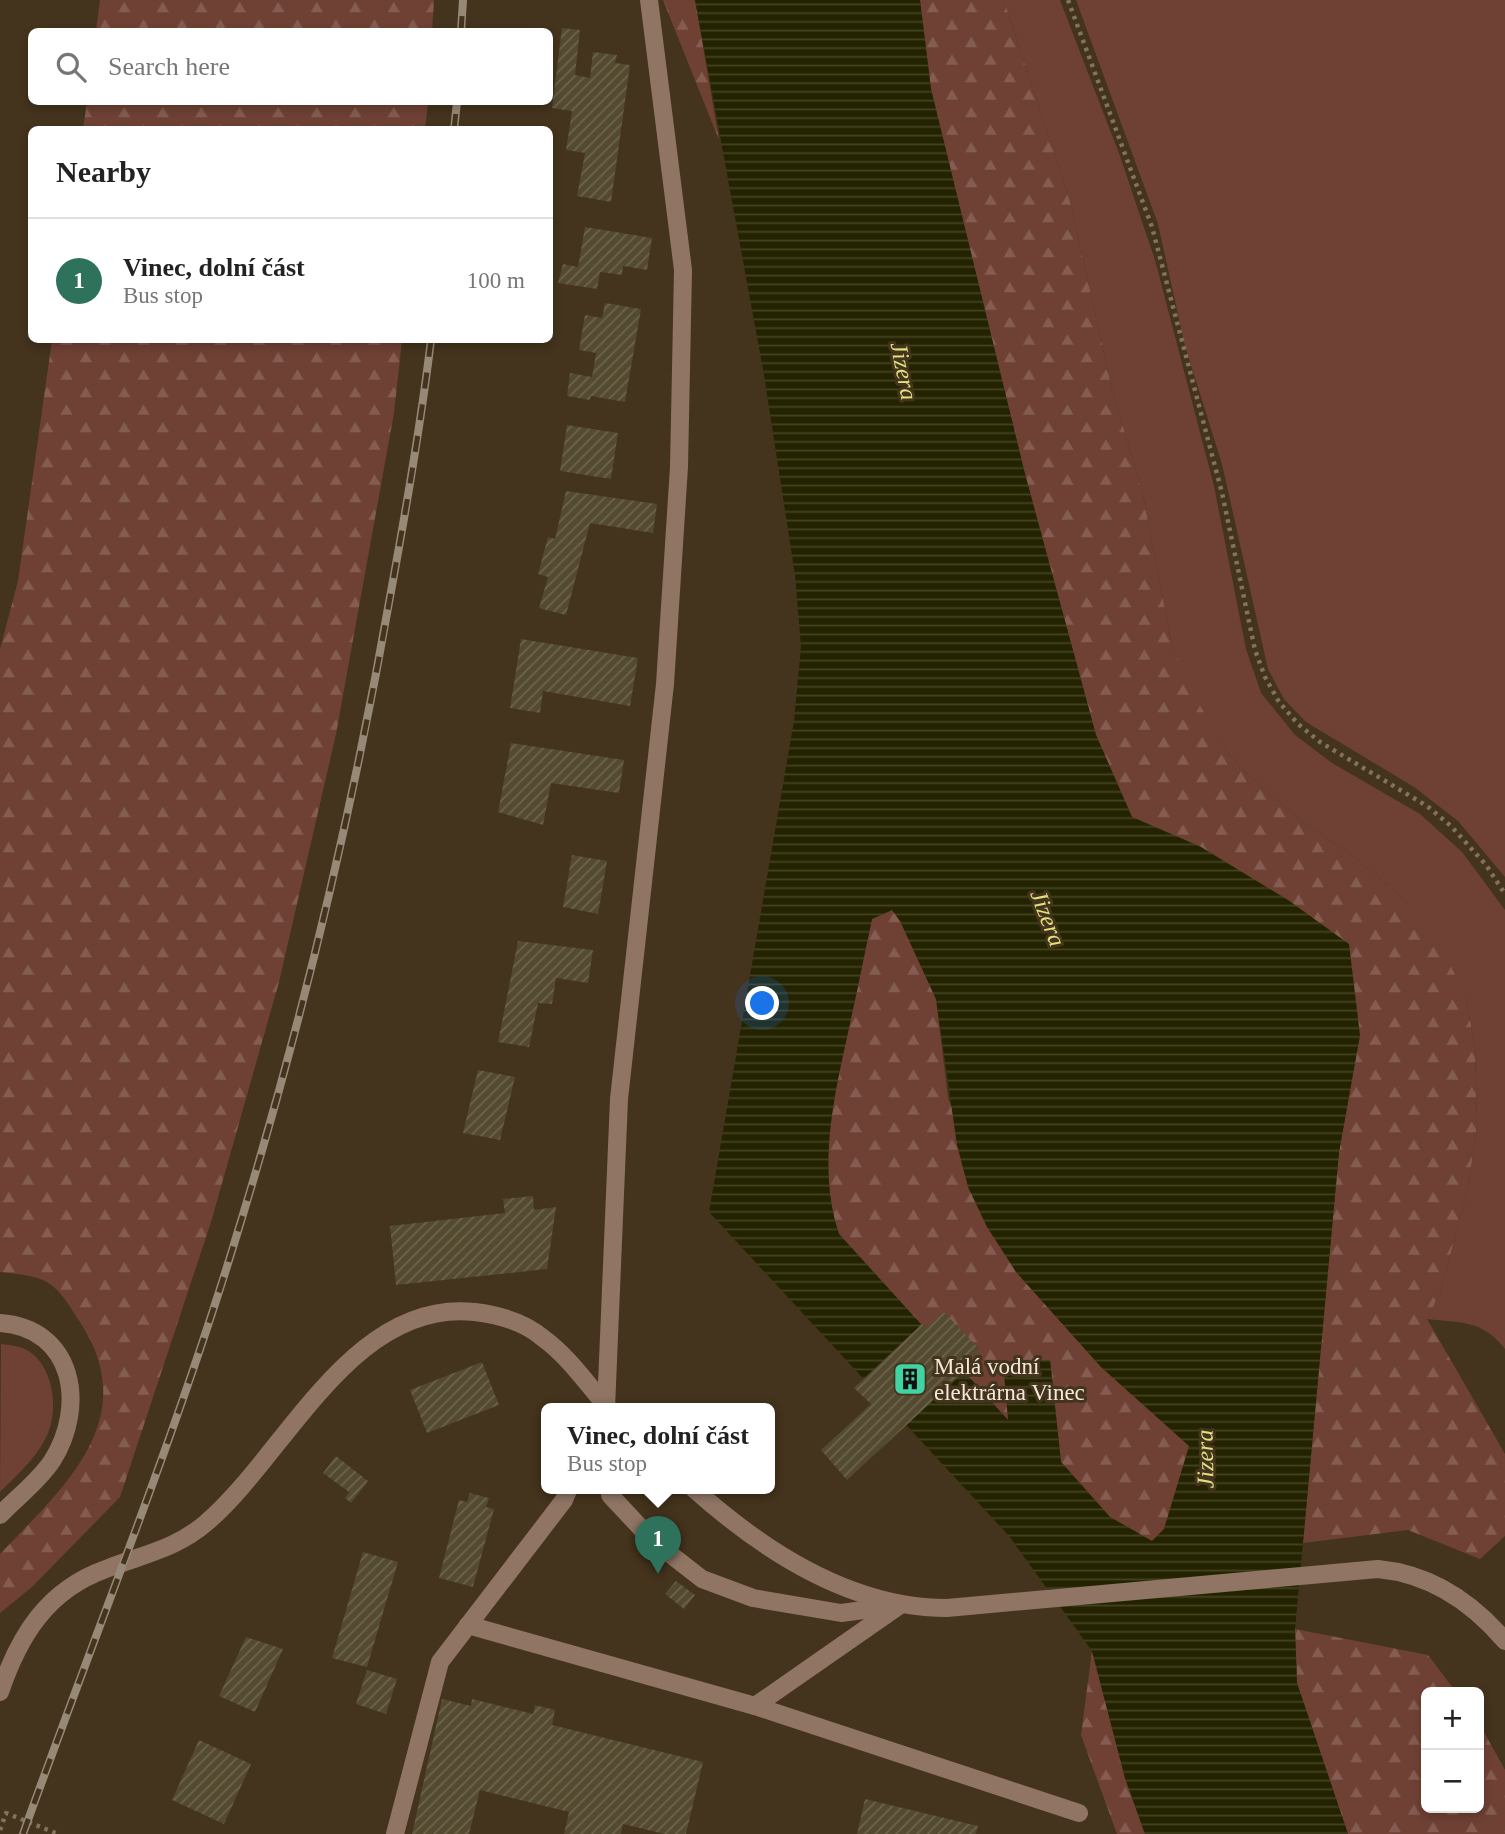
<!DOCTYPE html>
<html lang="en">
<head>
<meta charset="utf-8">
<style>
  body { margin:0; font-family:"Times New Roman",serif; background:#f2f2f2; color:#222 }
  .controls { position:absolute; right:21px; bottom:21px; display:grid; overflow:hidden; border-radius:10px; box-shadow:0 4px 10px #0003 }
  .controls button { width:63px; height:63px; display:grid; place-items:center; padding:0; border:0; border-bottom:2px solid #e0e0e0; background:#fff; color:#222; font:35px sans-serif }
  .you { position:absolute; left:763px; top:1004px; width:24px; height:24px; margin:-18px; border:5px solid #fff; border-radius:50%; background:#1a73e8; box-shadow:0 0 0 10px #1a73e833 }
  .badge { display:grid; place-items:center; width:46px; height:46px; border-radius:50%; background:#2f725c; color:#fff; font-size:23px; font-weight:700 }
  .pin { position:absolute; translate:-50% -58px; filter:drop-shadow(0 2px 4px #0008) }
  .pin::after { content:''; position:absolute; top:37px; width:24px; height:21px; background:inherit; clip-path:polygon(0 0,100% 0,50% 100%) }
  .popup { position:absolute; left:541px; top:1403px; width:234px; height:91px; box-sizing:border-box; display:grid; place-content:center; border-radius:10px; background:#fff; filter:drop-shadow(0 2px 5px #0005); font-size:23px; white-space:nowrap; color:#767676 }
  .popup b { font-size:26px; color:#222 }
  .popup::after { content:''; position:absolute; left:50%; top:100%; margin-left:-14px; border:14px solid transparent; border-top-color:#fff }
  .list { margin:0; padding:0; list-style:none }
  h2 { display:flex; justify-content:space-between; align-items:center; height:91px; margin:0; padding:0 28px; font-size:30px }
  h2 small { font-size:23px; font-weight:400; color:#767676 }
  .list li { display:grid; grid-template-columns:46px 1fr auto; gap:21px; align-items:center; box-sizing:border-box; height:126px; padding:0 28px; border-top:2px solid #e0e0e0 }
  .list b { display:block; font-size:26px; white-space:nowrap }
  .list p { margin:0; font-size:23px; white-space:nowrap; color:#767676 }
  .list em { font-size:23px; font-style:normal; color:#767676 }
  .icon { flex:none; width:38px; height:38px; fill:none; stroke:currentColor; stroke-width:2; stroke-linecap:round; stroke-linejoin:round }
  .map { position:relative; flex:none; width:1505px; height:1834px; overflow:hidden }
  .search { position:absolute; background:#fff; box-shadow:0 4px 10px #0003; left:28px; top:28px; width:525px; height:77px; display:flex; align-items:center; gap:18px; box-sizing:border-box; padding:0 24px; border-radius:10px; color:#767676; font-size:26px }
  .panel { position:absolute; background:#fff; box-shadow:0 4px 10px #0003; left:28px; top:126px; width:525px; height:217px; border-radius:10px }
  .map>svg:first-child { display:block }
  .grass { fill:#6f4134 }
  .forest { fill:url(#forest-firs) }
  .water { fill:url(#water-rules); fill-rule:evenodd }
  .building { fill:url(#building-hatch) }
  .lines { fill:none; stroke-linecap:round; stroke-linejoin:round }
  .path { stroke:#81735f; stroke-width:4.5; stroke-dasharray:3.5 5; stroke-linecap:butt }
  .minor { stroke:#907564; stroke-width:18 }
  .rail-casing { stroke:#978977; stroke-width:8 }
  .rail { stroke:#44331d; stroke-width:5; stroke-dasharray:16; stroke-linecap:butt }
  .labels { text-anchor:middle; stroke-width:6; stroke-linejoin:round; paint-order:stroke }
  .poi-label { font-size:23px; fill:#f3e9db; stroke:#44331d; text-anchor:start }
  .water-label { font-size:24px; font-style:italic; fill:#dee17d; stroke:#44331d }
</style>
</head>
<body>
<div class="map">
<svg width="1505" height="1834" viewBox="0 0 1505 1834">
  <defs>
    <pattern id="forest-firs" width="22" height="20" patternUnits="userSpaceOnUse" patternTransform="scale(1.75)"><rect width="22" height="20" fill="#6f4134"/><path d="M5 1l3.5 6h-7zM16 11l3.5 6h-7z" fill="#845c51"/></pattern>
    <pattern id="water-rules" width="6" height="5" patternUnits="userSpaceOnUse" patternTransform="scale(1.75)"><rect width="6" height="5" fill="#232300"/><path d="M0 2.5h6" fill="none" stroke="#434325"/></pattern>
    <pattern id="building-hatch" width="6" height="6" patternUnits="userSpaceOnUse" patternTransform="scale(1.75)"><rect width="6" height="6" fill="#534a30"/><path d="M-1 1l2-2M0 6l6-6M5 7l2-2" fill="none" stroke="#6c644d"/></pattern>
  </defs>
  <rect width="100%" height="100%" fill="#44331d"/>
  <g class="grass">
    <path d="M1004 0H1060L1120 156 1155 260 1214 486 1246 649 1261 693 1295 735 1332 763 1420 814 1462 852 1505 910V1349C1483 1320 1461 1323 1427 1319L1440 1293 1468 1189 1477 1126 1475 1047 1466 998 1405 900 1353 856 1299 819 1249 776 1230 755 1187 686 1171 641 1143 495 1111 385 1071 205Z"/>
    <path d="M1076 0H1505V877L1458 821 1414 787 1306 722 1284 699 1268 669 1222 464 1185 346 1158 224Z"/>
    <path d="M1 1344C8 1345 21 1346 27 1350 53 1365 59 1408 48 1433 38 1457 18 1474 0 1492Z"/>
  </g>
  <g class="forest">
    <path d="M100 0H434L432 31H96Z"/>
    <path d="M663 0H695L719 140Z"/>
    <path d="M920 0H1004L1071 205 1111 385 1143 495 1171 641 1188 686 1230 755 1249 776 1299 819 1353 856 1405 900 1447 958 1466 998 1475 1047 1477 1126 1468 1189 1440 1293 1427 1319 1505 1454V1536L1480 1559 1408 1530 1303 1543 1339 1152 1360 1035 1201 847 1132 817 1096 735 1025 474 931 89Z"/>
    <path d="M87 102H428L425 129H83Z"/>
    <path d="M52 340H402L394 413 336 734 279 982 211 1222 120 1497 32 1587 0 1613V1554C65 1486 143 1419 80 1322 54 1280 49 1277 0 1272V649L18 581Z"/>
    <path d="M892 910 900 920 936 999 948 1098 1016 1272 1101 1367 1190 1446 1164 1529 1152 1541 1110 1517 1061 1462 1050 1360 1009 1421 839 1234C815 1163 837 1085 852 1013 859 982 865 951 872 919Z"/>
    <path d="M1295 1629 1428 1655 1456 1692H1426V1808H1479V1723L1505 1770V1834H1348L1297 1683Z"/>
    <path d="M1092 1651 1125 1778 1145 1834H1117L1081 1735Z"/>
  </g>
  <path class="water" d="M695 0H920L931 89 1025 474 1096 735 1132 817 1201 847 1288 900 1349 944 1360 1035 1339 1152 1295 1629 1297 1683 1348 1834H1145L1125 1778 1092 1651 1009 1536 709 1212 794 721 801 647 795 575 764 375ZM892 910 900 921 936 999 957 1145 968 1187 987 1227 1016 1272 1101 1367 1189 1446 1164 1529 1152 1541 1110 1517 1061 1462 1050 1360 1003 1362 1008 1420 839 1234C815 1163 837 1085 852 1014 859 982 865 951 872 919Z"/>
  <g class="building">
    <path d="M562 28 580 30 575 75 590 78 593 52 617 55 615 63 630 65 611 202 577 196 585 153 566 150 572 111 552 108Z"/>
    <path d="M585 227 652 238 647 270 623 266 622 275 600 272 597 289 558 283 563 264 578 267Z"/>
    <path d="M605 303 641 309 625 402 591 396 590 400 567 396 570 373 592 377 596 353 579 350 585 315 602 318Z"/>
    <path d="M567 425 618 433 611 479 560 471Z"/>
    <path d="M566 491 657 504 653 533 590 523 566 615 539 608 548 577 538 574 548 537 555 539Z"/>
    <path d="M521 639 638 658 630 706 543 691 540 713 510 708Z"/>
    <path d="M511 743 624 760 619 793 551 783 543 825 498 812Z"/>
    <path d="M572 855 607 861 598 914 563 907Z"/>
    <path d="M518 941 593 950 588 983 556 978 552 1004 538 1003 529 1047 498 1042Z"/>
    <path d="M478 1070 515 1077 500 1140 463 1133Z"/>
    <path d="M533 1196 534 1210 556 1207 547 1269 396 1285 390 1226 505 1213 503 1199Z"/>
    <path d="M944 1312 980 1350 964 1364 966 1370 847 1480 821 1450 871 1404 854 1388 922 1324 927 1327Z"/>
    <path d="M482 1362 499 1405 427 1433 410 1390Z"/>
    <path d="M336 1456 368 1481 351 1503 345 1498 349 1492 323 1473Z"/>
    <path d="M470 1493 489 1498 486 1507 494 1509 473 1587 439 1578 459 1500 467 1502Z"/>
    <path d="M363 1552 398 1562 367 1667 332 1658Z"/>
    <path d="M676 1581 695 1595 684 1609 665 1594Z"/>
    <path d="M246 1637 283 1649 255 1712 219 1696Z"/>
    <path d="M367 1670 397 1679 386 1714 356 1704Z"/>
    <path d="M442 1699 471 1706 472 1699 533 1714 535 1705 555 1710 552 1725 703 1762 686 1834H664L623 1824 621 1834H564L569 1812 480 1790 469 1834H412Z"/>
    <path d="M199 1740 251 1764 224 1824 172 1800Z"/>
    <path d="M865 1799 978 1826 976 1834H857Z"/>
  </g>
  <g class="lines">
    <g class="path">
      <path d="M1068 0 1152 227 1222 493 1255 650 1265 677 1279 702 1298 724 1320 742 1427 806 1451 826 1486 865 1505 894"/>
      <path d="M0 1830 6 1813 58 1834"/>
    </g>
    <g class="minor">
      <path d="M0 1323C74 1328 87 1406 52 1461 38 1482 17 1497 0 1515"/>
      <path d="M606 1408 619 1099 665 684 679 467 683 270 649 0"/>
      <path d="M610 1488V1495L652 1540 702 1579 753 1598 841 1613 894 1606"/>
      <path d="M693 1488C762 1550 851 1608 947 1608L1378 1569C1430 1574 1472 1602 1505 1641"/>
      <path d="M468 1625 755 1706 900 1605"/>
      <path d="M0 1692C19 1636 47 1590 106 1569 141 1555 176 1549 206 1523 285 1456 352 1298 475 1312 500 1315 524 1322 543 1338 569 1357 587 1384 608 1408"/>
      <path d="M755 1706 1079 1813"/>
      <path d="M395 1834 440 1662 564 1500 569 1488"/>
    </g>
    <defs>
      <g id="rail">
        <path d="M461 32 463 0"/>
        <path d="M454 130 457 102"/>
        <path d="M23 1834C95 1633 176 1436 238 1231 303 1020 354 804 392 586 407 504 421 422 431 340"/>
      </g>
    </defs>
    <use href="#rail" class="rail-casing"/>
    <use href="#rail" class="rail"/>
  </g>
  <defs>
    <symbol id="building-square" viewBox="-11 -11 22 22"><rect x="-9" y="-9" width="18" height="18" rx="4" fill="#3fd4a2" stroke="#44331d"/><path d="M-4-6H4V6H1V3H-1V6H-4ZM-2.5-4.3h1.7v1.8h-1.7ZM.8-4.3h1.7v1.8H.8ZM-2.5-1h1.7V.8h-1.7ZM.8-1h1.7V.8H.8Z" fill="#111"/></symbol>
  </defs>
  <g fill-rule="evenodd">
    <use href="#building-square" x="891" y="1360" width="38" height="38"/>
  </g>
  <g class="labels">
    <g class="poi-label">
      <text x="934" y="1374">Malá vodní<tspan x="934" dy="26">elektrárna Vinec</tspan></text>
    </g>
    <g class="water-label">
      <text transform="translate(904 371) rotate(79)" y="8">Jizera</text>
      <text transform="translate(1048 918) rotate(69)" y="8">Jizera</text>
      <text transform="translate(1205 1459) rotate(-91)" y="8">Jizera</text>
    </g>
  </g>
</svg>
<div class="controls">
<button>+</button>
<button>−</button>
</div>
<div class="you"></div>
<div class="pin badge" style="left:658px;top:1574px">1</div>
<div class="popup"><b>Vinec, dolní část</b>Bus stop</div>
<div class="search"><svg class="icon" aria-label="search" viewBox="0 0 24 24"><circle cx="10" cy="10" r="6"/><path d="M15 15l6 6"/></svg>Search here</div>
<section class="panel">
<h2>Nearby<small></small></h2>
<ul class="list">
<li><span class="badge">1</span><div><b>Vinec, dolní část</b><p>Bus stop</p></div><em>100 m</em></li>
</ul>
</section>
</div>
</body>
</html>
